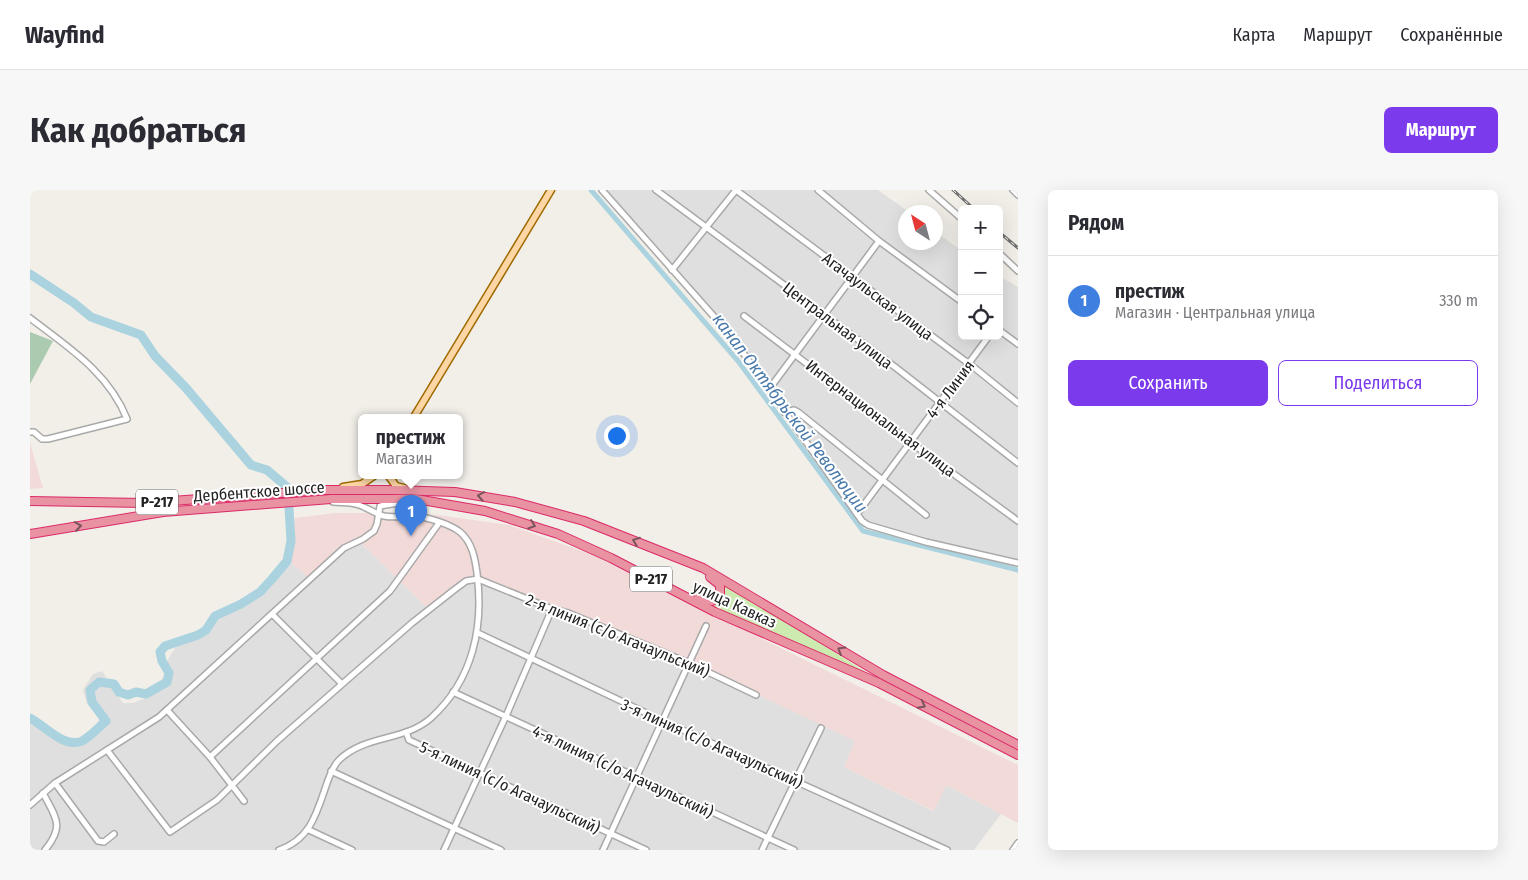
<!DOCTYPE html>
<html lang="ru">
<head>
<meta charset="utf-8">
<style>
  body { margin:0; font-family:"Fira Sans Condensed",sans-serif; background:#f7f7f7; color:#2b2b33 }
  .controls { position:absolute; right:15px; top:15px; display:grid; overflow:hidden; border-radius:8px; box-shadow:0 5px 20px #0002 }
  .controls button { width:45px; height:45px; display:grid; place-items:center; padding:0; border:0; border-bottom:1px solid #e1e1e2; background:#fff; color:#2b2b33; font:25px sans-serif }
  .compass { position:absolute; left:868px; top:15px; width:45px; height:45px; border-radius:50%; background:#fff; box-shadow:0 5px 20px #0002; rotate:324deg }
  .you { position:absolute; left:586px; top:245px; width:18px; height:18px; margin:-12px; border:4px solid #fff; border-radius:50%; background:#1a73e8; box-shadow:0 0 0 8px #1a73e833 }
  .badge { display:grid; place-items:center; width:32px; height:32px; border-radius:50%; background:#7c3aed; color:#fff; font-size:16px; font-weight:700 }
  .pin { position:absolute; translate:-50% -41px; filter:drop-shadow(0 1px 2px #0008) }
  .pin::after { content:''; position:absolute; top:26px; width:18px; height:15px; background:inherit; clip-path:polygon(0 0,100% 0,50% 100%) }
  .popup { position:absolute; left:328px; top:224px; width:105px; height:65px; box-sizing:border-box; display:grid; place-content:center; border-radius:8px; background:#fff; filter:drop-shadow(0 1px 4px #0005); font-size:16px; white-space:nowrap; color:#7c7c81 }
  .popup b { font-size:19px; color:#2b2b33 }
  .popup::after { content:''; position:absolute; left:50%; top:100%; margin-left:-10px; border:10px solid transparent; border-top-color:#fff }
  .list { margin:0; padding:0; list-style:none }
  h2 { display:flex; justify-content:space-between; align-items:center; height:65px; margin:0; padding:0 20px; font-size:21px }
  h2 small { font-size:16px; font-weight:400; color:#7c7c81 }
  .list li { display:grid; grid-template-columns:32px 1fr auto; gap:15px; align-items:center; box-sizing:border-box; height:90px; padding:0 20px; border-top:1px solid #e1e1e2 }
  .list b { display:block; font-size:19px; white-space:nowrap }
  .list p { margin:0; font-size:16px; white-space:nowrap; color:#7c7c81 }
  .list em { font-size:16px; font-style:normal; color:#7c7c81 }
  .actions { display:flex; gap:10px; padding:15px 20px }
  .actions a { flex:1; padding:11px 0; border:1px solid #7c3aed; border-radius:8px; text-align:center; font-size:18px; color:#7c3aed }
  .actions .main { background:#7c3aed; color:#fff }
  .icon { flex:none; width:28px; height:28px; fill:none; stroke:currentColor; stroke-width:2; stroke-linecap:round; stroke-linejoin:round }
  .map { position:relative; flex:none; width:988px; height:660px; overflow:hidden; border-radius:8px }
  header { display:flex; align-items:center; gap:30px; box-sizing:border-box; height:70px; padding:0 25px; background:#fff; border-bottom:1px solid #e1e1e2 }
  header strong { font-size:24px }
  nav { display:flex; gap:28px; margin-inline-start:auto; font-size:18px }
  .intro { display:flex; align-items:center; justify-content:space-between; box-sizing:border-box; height:120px; padding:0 30px }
  h1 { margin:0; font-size:35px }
  .button { padding:12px 22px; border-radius:8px; background:#7c3aed; color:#fff; font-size:18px; font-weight:700 }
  main { display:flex; gap:30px; padding:0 30px }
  aside { flex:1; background:#fff; border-radius:8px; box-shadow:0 5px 20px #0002 }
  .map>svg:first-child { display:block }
  .residential { fill:#e0dfdf }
  .commercial { fill:#f2dad9 }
  .grass { fill:#cdebb0 }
  .cemetery { fill:#aacbaf }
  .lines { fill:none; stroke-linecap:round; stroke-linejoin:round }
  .canal { stroke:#aad3df; stroke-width:5 }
  .river { stroke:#aad3df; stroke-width:9 }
  .minor-casing { stroke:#a9a9a9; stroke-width:8 }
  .major-casing { stroke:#a06b00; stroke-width:9 }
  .highway-casing { stroke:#dc2a67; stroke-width:10 }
  .minor { stroke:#fff; stroke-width:5 }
  .major { stroke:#fcd6a4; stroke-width:6 }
  .highway { stroke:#e892a2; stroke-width:8 }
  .rail-casing { stroke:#707070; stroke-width:3 }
  .rail { stroke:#fff; stroke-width:1; stroke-dasharray:4; stroke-linecap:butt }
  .oneway { stroke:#7b545c }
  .labels { text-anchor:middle; stroke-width:4; stroke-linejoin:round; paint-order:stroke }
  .shield { fill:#fff; stroke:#646464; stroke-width:1 }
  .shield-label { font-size:15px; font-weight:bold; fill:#222 }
  .street-label { font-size:16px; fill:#222; stroke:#fff }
  .water-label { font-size:18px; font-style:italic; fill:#4a7aab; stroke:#fff }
</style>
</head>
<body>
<header>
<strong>Wayfind</strong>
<nav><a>Карта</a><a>Маршрут</a><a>Сохранённые</a></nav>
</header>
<div class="intro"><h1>Как добраться</h1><a class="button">Маршрут</a></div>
<main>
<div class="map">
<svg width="988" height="660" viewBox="0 0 988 660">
  <rect width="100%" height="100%" fill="#f2efe9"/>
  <g class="residential">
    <path d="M569 0H848L879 22H876V52H906V42L932 61V146H969V86L988 97V376L843 340 832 334 755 227 737 198 699 148Z"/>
    <path d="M325 347 397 418 443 386 632 459 826 551 814 577 903 621 916 595 971 624 944 660H0V528H5L31 548 55 549 66 540 69 528 57 514 53 500 63 484 72 481 93 513H103L113 509 125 499 133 488 137 471 145 458 213 413 240 390 257 369 279 388Z"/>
  </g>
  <g class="commercial">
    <path d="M0 253 13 298 0 299Z"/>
    <path d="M305 323H393L479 335 560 364 988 575V633L916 595 904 621 814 577 825 551 632 459 444 386 397 418 325 347 279 388 257 369 263 354 265 328Z"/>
  </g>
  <path class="grass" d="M693 392 839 484 681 416 694 409 695 398Z"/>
  <path class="cemetery" d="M0 142 23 151 0 194Z"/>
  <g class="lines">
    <path class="canal" d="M561 0 708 171 833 341 988 380"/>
    <g class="river">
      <path d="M0 84 44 113 61 127 111 145 125 166 156 198 221 275 237 280 257 297"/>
      <path d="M0 528C14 535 34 559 52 551 60 547 69 537 76 531L62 512 60 500 69 492 84 494 89 502 98 505 106 502 116 504 137 492 139 483 132 471 130 462 135 456 168 445 176 440 185 426 211 414 230 402 242 389 257 371 261 351 259 318"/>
    </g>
    <defs>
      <g id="minor">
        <path d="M572 0 702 147 832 331 838 335 896 352 988 373"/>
        <path d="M626 0 865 177 988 273"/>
        <path d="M788 0 849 51 932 112"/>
        <path d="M899 0 932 29"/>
        <path d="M983 0 988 5"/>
        <path d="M969 63 988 81"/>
        <path d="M642 80 706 0 946 179 988 213"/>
        <path d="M714 126 880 252 988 331"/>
        <path d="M0 128C38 157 79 183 97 229L18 249H12L4 242H0"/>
        <path d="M969 140 988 154"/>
        <path d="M740 198 849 51"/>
        <path d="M754 222 764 220 768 222 896 325"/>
        <path d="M827 324 959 146"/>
        <path d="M242 424 312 494"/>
        <path d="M448 443 633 531 917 660"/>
        <path d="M423 502 764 660"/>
        <path d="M137 520 180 567 214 611"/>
        <path d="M376 542 379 550 616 660"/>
        <path d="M77 560 140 642 187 610 247 551 382 433 424 400 436 391 448 389 522 419 538 423 659 473 726 505"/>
        <path d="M180 567 360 401 409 333"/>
        <path d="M301 581 471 660"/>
        <path d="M25 593 68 651 74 652 84 644"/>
        <path d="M13 603C26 628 35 636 15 660"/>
        <path d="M0 615 25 593 129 527 314 358 333 349 344 341 347 334 350 316 374 312"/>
        <path d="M279 640 322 660"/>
        <path d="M249 660C281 649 287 622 297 593 300 585 303 576 309 570 336 544 374 552 401 528 443 490 454 437 447 383 445 368 442 352 430 342 420 334 397 327 384 326 375 326 363 328 354 326 346 324 338 318 329 315 321 312 312 313 303 312"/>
        <path d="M414 660 476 526 522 419"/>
        <path d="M573 660 676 436"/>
        <path d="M732 660 791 538"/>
        <path d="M983 660 988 653"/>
      </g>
      <g id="major">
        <path d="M384 227 521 0"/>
        <path d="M358 285 366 296 374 298"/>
        <path d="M313 297 332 294 345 285"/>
      </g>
      <g id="highway">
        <path d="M0 311 113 313 295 300H364L425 302 485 312 554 331 673 378 853 485 988 555"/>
        <path d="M0 344 133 322 301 309H386L455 321 528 344 581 368 685 422 849 493 988 565"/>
        <path d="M668 408 682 411 690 405V395L680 387"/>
      </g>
    </defs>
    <use href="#minor" class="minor-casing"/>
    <use href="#major" class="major-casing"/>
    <use href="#highway" class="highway-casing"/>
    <use href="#minor" class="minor"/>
    <use href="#major" class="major"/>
    <use href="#highway" class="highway"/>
    <defs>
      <g id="rail">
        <path d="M923 0 944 19"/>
        <path d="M969 42 988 58"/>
      </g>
    </defs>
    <use href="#rail" class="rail-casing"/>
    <use href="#rail" class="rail"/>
  </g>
  <defs><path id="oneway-chevron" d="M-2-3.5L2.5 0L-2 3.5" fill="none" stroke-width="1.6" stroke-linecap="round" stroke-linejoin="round" transform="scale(1.25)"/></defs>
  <g class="oneway">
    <use href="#oneway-chevron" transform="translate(451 306) rotate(-170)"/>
    <use href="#oneway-chevron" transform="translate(502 335) rotate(19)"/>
    <use href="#oneway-chevron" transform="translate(48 336) rotate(-9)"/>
    <use href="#oneway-chevron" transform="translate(606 351) rotate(-159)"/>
    <use href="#oneway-chevron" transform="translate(811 460) rotate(-149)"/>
    <use href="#oneway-chevron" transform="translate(892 515) rotate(27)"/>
  </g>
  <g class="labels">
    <g class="shield">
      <rect x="106" y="299.5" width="42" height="25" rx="4"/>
      <rect x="600" y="376.5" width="42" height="25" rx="4"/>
    </g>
    <g class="shield-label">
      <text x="127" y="317">Р-217</text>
      <text x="621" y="394">Р-217</text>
    </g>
    <g class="street-label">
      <text transform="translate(848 106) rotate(37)" y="6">Агачаульская улица</text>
      <text transform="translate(808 135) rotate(37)" y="6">Центральная улица</text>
      <text transform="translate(920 199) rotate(-53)" y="6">4-я Линия</text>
      <text transform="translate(851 228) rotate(37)" y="6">Интернациональная улица</text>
      <text transform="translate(229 301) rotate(-4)" y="6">Дербентское шоссе</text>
      <text transform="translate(705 414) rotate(25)" y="6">улица Кавказ</text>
      <text transform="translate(588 445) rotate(22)" y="6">2-я линия (с/о Агачаульский)</text>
      <text transform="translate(682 553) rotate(24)" y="6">3-я линия (с/о Агачаульский)</text>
      <text transform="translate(593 581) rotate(25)" y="6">4-я линия (с/о Агачаульский)</text>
      <text transform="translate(480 597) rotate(25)" y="6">5-я линия (с/о Агачаульский)</text>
    </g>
    <g class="water-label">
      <text transform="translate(760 223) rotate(53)" y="6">канал Октябрьской Революции</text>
    </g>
  </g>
</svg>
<div class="controls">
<button>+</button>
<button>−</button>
<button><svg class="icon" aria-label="locate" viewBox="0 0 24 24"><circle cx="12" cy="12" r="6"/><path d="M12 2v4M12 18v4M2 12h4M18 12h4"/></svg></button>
</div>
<svg class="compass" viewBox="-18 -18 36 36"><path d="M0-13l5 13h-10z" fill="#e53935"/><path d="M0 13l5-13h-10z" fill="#7c7c81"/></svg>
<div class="you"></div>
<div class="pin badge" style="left:381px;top:346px;background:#3f7fe0">1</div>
<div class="popup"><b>престиж</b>Магазин</div>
</div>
<aside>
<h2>Рядом<small></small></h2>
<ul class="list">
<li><span class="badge" style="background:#3f7fe0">1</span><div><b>престиж</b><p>Магазин · Центральная улица</p></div><em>330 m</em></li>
</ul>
<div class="actions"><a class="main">Сохранить</a><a>Поделиться</a></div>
</aside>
</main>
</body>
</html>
